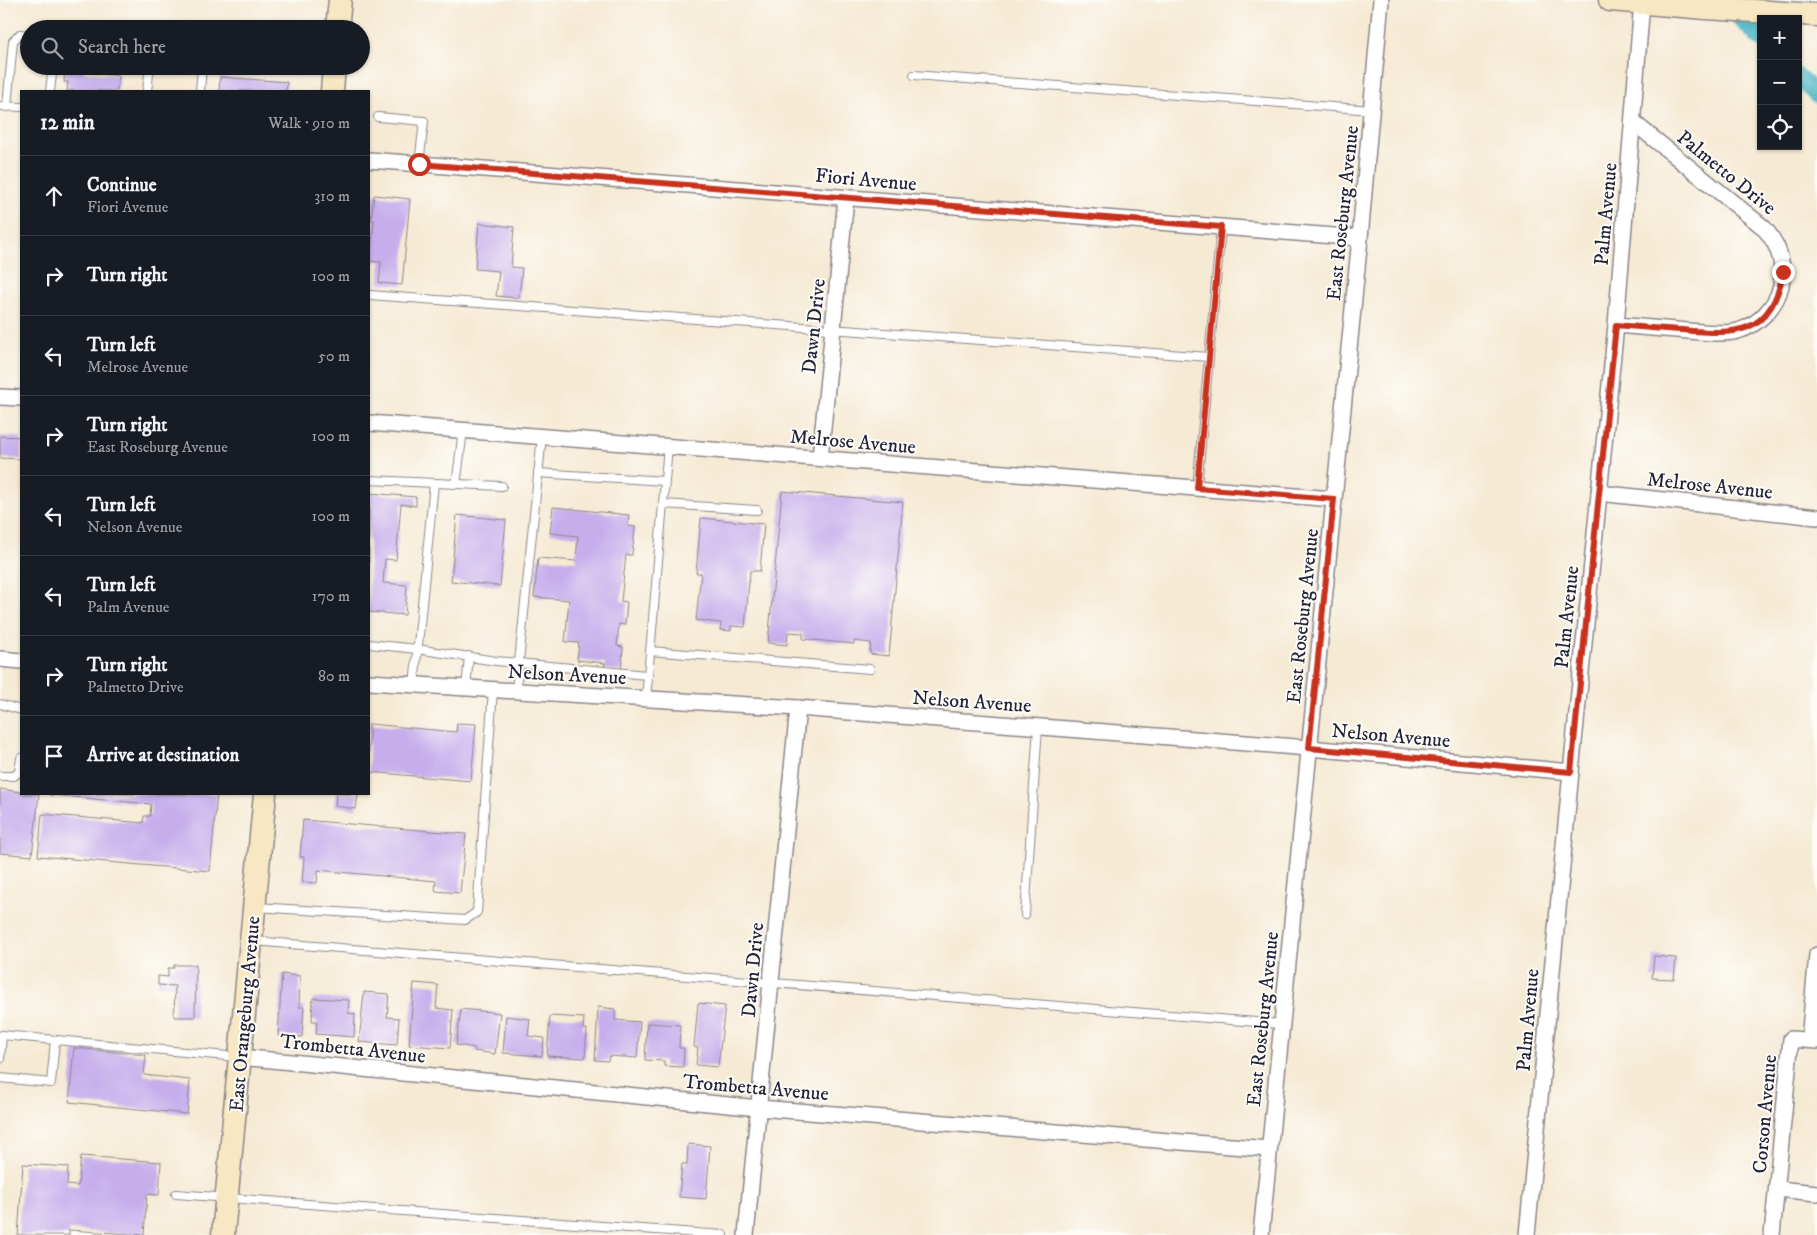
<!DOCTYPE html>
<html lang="en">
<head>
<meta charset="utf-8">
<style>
  body { margin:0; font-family:"IM FELL DW Pica",serif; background:#242831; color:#f1f3f6 }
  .controls { position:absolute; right:15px; top:15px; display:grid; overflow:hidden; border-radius:0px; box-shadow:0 1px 4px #0004 }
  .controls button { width:45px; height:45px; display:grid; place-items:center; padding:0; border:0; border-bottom:1px solid #363941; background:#171b24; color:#f1f3f6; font:25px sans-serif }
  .stop { position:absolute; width:15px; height:15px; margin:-11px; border:4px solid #c8321e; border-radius:50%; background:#fff }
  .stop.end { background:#c8321e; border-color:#fff; box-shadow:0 1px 5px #0008 }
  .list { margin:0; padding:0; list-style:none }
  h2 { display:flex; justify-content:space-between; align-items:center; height:65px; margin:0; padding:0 20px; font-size:21px }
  h2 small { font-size:16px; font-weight:400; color:#9ea1a6 }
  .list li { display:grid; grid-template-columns:32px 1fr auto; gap:15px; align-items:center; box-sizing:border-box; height:80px; padding:0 20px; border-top:1px solid #363941 }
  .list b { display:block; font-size:19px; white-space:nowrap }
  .list p { margin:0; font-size:16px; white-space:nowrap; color:#9ea1a6 }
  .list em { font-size:16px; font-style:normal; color:#9ea1a6 }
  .icon { flex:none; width:28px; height:28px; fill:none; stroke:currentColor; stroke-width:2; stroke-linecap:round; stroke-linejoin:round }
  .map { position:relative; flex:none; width:1817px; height:1235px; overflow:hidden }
  .search { position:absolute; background:#171b24; box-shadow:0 1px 4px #0004; left:20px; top:20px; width:350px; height:55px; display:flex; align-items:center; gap:12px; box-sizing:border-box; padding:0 18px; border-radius:28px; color:#9ea1a6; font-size:19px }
  .panel { position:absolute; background:#171b24; box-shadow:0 1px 4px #0004; left:20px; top:90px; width:350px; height:705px; border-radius:0px }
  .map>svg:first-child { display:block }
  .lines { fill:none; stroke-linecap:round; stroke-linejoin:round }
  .canal { stroke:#45b1c2; stroke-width:18 }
  .building { fill:#c6aeec }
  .lane-casing { stroke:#8c8688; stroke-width:10 }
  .street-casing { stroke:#8c8688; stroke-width:18 }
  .secondary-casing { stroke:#8c8688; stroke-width:25 }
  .lane { stroke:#fff; stroke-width:8 }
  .street { stroke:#fff; stroke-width:15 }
  .secondary { stroke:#f7e8c3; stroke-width:22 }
  .route { stroke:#c8321e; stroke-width:6 }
  .labels { text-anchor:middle; stroke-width:4; stroke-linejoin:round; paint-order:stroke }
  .street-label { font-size:20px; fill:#22223b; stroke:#fdfcf7 }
</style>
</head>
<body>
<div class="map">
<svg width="1817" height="1235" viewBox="0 0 1817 1235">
  <rect width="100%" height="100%" fill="#fdfcf7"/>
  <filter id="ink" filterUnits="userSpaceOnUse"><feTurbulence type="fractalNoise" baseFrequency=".02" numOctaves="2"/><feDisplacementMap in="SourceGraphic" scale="10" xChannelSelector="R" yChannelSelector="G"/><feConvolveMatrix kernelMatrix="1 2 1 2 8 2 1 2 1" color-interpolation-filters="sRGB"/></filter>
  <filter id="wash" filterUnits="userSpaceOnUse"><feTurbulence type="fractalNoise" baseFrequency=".0096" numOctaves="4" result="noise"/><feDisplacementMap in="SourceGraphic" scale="20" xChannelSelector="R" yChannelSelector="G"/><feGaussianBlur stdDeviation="1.12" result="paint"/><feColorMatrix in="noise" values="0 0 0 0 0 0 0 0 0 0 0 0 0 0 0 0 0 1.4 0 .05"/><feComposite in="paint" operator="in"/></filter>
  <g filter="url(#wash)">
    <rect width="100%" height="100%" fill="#f5ead4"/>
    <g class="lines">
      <g class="canal">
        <path d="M1728 6 1761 39"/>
        <path d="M1798 77 1817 95"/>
      </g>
    </g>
    <g id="blocks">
      <g class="building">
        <path d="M65 66H84L83 72 119 76 117 91H67L68 82H64Z"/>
        <path d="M220 77 287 82 286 91H219Z"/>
        <path d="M374 195 410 199 402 285 379 283 381 262 370 261 374 220H371Z"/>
        <path d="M479 223 514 227 511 267 522 268 519 298 496 296 499 271 475 269Z"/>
        <path d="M0 436 21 437V459L0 458Z"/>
        <path d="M782 491 903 502 889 656 870 654 871 643 854 641V644L803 639V633L788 632 787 645 768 643Z"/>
        <path d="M369 493 416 497V506L401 504 396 560 385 559 383 583 407 585 405 615 369 612Z"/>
        <path d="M553 507 629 515 628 526 635 527 632 555H626L621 601 627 602 625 625 619 624 617 646 623 647 621 671 604 669 605 663 577 660 579 643 565 642 569 600 534 597 538 558 576 561 578 536 550 533Z"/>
        <path d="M457 515 506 520 500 586 451 581Z"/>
        <path d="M701 518 764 524 760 571H750L745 627 731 626V631L720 630 721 623 696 620 701 573H696Z"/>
        <path d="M457 723 476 724 471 781 369 772V724L456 732Z"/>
        <path d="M0 789 21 792V794H39L32 856 0 853Z"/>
        <path d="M49 794H217L210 871 38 856 42 814 143 823 144 816H150L151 804 49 795Z"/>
        <path d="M336 794H358L356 809 335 806Z"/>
        <path d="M303 820 466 834 460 893 435 891 436 881 318 870 317 883 302 882 304 857H300Z"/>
        <path d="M1654 956 1676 958 1674 979 1652 978Z"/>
        <path d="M174 965H196L195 1017H174L175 986 158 985V976L168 977V968H174Z"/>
        <path d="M282 974 300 976 299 1007H304L302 1037 278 1036Z"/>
        <path d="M414 983 438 985 436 1008 453 1010 450 1048 409 1045Z"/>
        <path d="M364 992 389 994 387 1017 399 1018 397 1045 359 1042Z"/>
        <path d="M313 998 349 1000 348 1013 355 1014 354 1037 316 1034 317 1021H312Z"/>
        <path d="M698 1003 725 1006 718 1067 696 1065 698 1048 694 1047Z"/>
        <path d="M598 1007 615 1009V1020L640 1022 637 1058 609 1056 608 1061 595 1060Z"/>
        <path d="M461 1009 500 1013 495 1054 474 1051 475 1048 456 1045Z"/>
        <path d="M506 1016 530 1019 528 1036 544 1038 542 1056 503 1053Z"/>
        <path d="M550 1016 584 1018 583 1029H587L585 1058 547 1056Z"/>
        <path d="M647 1023 680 1025 679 1048H684L683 1067 664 1066V1061L645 1060Z"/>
        <path d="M74 1048 146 1055 144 1075 190 1080 187 1114 69 1102Z"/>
        <path d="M688 1144 710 1146 706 1199 679 1197 682 1164H687Z"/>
        <path d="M81 1156 161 1162 159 1195 147 1194 144 1235 69 1230V1235H18L23 1164 68 1167 67 1185 78 1186Z"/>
      </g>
    </g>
  </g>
  <g filter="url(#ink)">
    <use href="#blocks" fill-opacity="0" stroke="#8c8688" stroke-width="1"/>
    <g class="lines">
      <defs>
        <g id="lane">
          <path d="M914 75 1372 110"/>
          <path d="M50 91 53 66"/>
          <path d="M147 91 150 66"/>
          <path d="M200 91 202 66"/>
          <path d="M0 106 21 107"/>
          <path d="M7 107 13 41 20 34 29 35"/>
          <path d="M378 117 424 121 419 164"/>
          <path d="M369 295 1209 357"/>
          <path d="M538 473 665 481"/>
          <path d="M369 480 502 486"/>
          <path d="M454 484 457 478 463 430"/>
          <path d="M1197 488 1221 227"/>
          <path d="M663 504 757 510"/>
          <path d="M369 644 417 649 496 661 647 675"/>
          <path d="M650 651 870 669"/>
          <path d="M414 685 434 483"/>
          <path d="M466 688 469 656"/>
          <path d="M516 691 542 436"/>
          <path d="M646 699 668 446"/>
          <path d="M0 704 21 710"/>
          <path d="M0 776H14L19 772 21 758"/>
          <path d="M256 907 465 920 477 912 493 690"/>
          <path d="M1025 915 1038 727"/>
          <path d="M253 941C596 969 939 994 1281 1024"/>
          <path d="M0 1059 2 1035 238 1057"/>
          <path d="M0 1078 51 1083 55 1040"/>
          <path d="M176 1194 723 1235"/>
        </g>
        <g id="street">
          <path d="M369 160 1360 238"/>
          <path d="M1616 325C1640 327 1664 329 1688 331 1704 332 1722 335 1738 331 1758 325 1776 307 1781 286 1785 263 1779 244 1763 227L1633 122"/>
          <path d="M0 397 21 398"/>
          <path d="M369 423 1334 499"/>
          <path d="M820 458 846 198"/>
          <path d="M1599 493 1817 517"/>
          <path d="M0 659 21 661"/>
          <path d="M369 682 798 708 1309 748 1571 772"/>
          <path d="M1809 1040 1817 955"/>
          <path d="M240 1057 759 1108 1269 1149"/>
          <path d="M1777 1189 1817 1193"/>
          <path d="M746 1235 798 708"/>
          <path d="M1261 1235 1360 238 1381 0"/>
          <path d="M1527 1235 1571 772 1616 325 1642 2"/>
          <path d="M1772 1235 1791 1039 1817 1041"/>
        </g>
        <g id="secondary">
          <path d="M1610 0 1706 8 1817 15"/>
          <path d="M337 29 340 0"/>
          <path d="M332 91 334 66"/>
          <path d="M223 1235 265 794"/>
        </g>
      </defs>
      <use href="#lane" class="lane-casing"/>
      <use href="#street" class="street-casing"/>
      <use href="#secondary" class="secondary-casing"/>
      <use href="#lane" class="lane"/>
      <use href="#street" class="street"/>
      <use href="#secondary" class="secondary"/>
    </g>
  </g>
  <g class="lines" filter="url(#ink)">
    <path class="route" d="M419 164 1221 227 1197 488 1334 499 1309 748 1571 772 1616 325C1638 327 1660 329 1682 330 1735 335 1772 336 1783 272"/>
  </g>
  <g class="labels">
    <g class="street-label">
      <text transform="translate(1727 172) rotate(39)" y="7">Palmetto Drive</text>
      <text transform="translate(866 179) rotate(5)" y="7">Fiori Avenue</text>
      <text transform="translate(1342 213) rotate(-84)" y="7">East Roseburg Avenue</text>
      <text transform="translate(1605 214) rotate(-85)" y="7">Palm Avenue</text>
      <text transform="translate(813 326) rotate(-84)" y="7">Dawn Drive</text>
      <text transform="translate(853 441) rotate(5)" y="7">Melrose Avenue</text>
      <text transform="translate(1710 485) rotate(6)" y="7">Melrose Avenue</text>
      <text transform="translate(1302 616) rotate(-84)" y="7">East Roseburg Avenue</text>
      <text transform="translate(1566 617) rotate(-84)" y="7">Palm Avenue</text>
      <text transform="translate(567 674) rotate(3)" y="7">Nelson Avenue</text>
      <text transform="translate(972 701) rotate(4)" y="7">Nelson Avenue</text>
      <text transform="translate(1391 735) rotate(5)" y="7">Nelson Avenue</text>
      <text transform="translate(752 970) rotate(-85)" y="7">Dawn Drive</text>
      <text transform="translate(244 1014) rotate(-85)" y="7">East Orangeburg Avenue</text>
      <text transform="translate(1262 1019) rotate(-84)" y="7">East Roseburg Avenue</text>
      <text transform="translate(1527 1020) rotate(-85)" y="7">Palm Avenue</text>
      <text transform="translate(353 1048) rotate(6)" y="7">Trombetta Avenue</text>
      <text transform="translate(756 1087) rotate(5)" y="7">Trombetta Avenue</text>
      <text transform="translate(1764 1114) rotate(-85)" y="7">Corson Avenue</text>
    </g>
  </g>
</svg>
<div class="controls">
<button>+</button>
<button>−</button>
<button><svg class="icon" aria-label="locate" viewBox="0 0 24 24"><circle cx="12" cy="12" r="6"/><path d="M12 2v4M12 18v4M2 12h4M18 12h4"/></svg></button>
</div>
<div class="stop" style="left:419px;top:164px"></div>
<div class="stop end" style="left:1783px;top:272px"></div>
<div class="search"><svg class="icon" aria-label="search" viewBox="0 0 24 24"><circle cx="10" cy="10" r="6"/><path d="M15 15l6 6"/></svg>Search here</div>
<section class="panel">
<h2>12 min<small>Walk · 910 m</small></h2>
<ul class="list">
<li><svg class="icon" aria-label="ahead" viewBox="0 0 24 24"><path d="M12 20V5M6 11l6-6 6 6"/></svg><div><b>Continue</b><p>Fiori Avenue</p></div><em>310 m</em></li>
<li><svg class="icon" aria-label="right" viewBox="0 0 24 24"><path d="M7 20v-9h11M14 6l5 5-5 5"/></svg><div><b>Turn right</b></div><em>100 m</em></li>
<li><svg class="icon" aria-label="left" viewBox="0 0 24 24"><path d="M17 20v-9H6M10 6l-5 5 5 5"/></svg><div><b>Turn left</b><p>Melrose Avenue</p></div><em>50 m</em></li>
<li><svg class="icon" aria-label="right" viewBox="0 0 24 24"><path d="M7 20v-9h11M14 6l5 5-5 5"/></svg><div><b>Turn right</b><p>East Roseburg Avenue</p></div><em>100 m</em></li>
<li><svg class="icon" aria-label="left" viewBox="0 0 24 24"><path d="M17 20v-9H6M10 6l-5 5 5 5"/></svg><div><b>Turn left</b><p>Nelson Avenue</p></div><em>100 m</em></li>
<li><svg class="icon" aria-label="left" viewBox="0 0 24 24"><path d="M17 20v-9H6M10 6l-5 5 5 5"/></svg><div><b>Turn left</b><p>Palm Avenue</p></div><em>170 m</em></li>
<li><svg class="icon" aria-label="right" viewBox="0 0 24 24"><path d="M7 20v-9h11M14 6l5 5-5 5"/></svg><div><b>Turn right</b><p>Palmetto Drive</p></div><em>80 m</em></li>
<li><svg class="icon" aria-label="arrive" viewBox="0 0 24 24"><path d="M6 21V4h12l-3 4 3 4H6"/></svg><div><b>Arrive at destination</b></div></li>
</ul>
</section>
</div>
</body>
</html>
